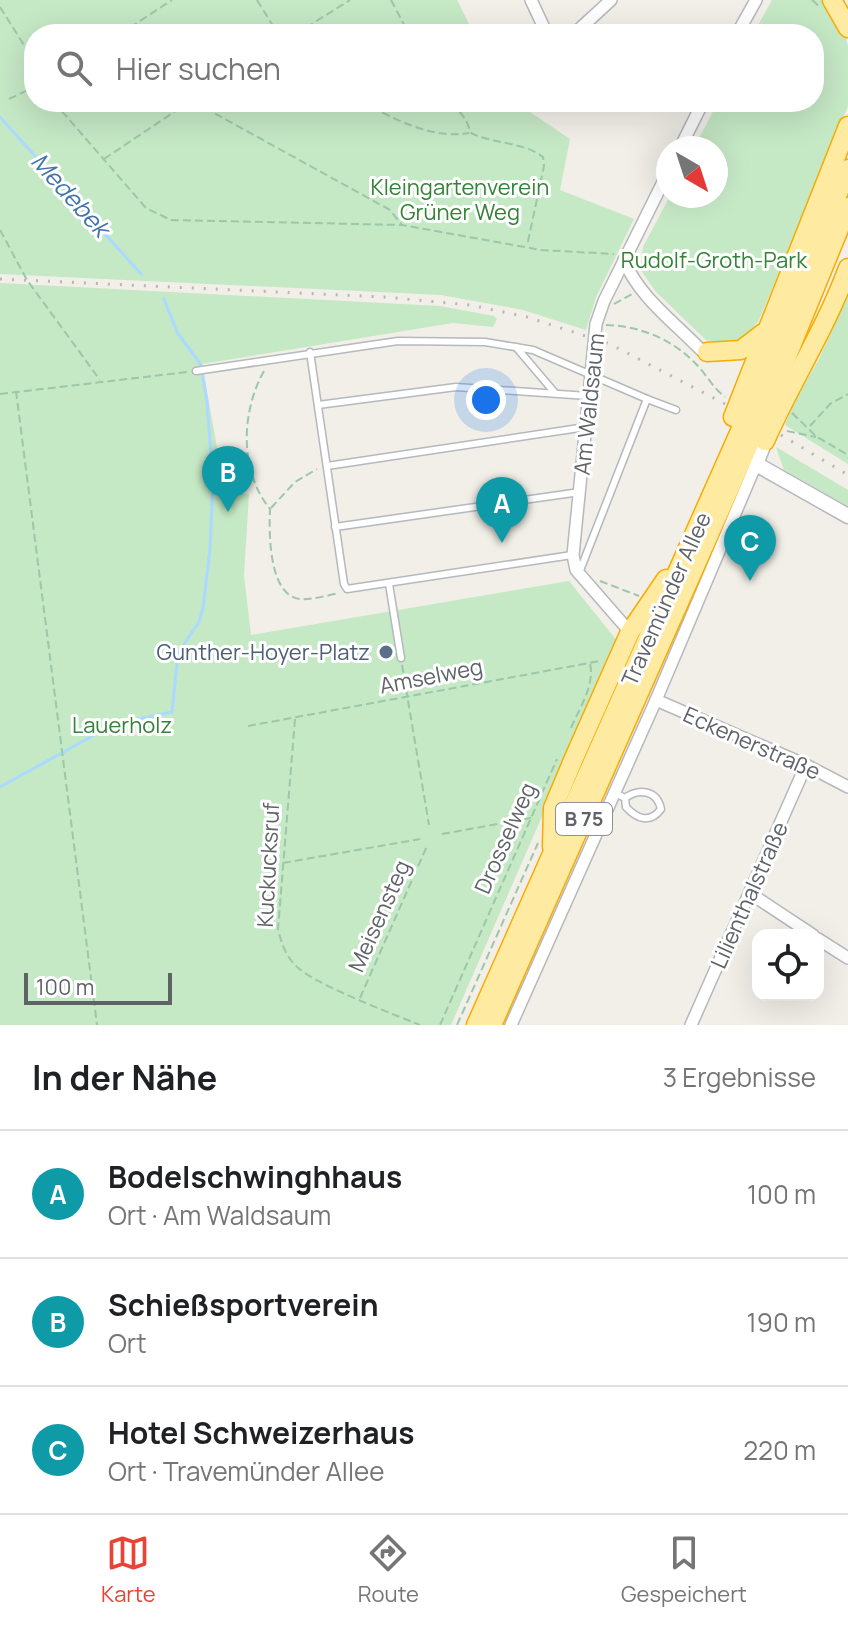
<!DOCTYPE html>
<html lang="de">
<head>
<meta charset="utf-8">
<style>
  body { margin:0; font-family:Manrope,sans-serif; background:#f6f6f6; color:#202124 }
  .controls { position:absolute; right:24px; bottom:24px; display:grid; overflow:hidden; border-radius:16px; box-shadow:0 8px 32px #0002 }
  .controls button { width:72px; height:72px; display:grid; place-items:center; padding:0; border:0; border-bottom:2px solid #e0e0e0; background:#fff; color:#202124; font:40px sans-serif }
  .compass { position:absolute; left:656px; top:136px; width:72px; height:72px; border-radius:50%; background:#fff; box-shadow:0 8px 32px #0002; rotate:141deg }
  .scale { position:absolute; left:24px; bottom:20px; width:148px; box-sizing:border-box; padding-left:8px; border:4px solid #5f6368; border-top:0; font-size:22px; line-height:28px; white-space:nowrap; color:#5f6368; -webkit-text-stroke:6px #fff; paint-order:stroke }
  .you { position:absolute; left:486px; top:400px; width:28px; height:28px; margin:-20px; border:6px solid #fff; border-radius:50%; background:#1a73e8; box-shadow:0 0 0 12px #1a73e833 }
  .badge { display:grid; place-items:center; width:52px; height:52px; border-radius:50%; background:#ea4335; color:#fff; font-size:26px; font-weight:700 }
  .pin { position:absolute; translate:-50% -66px; filter:drop-shadow(0 2px 4px #0008) }
  .pin::after { content:''; position:absolute; top:42px; width:28px; height:24px; background:inherit; clip-path:polygon(0 0,100% 0,50% 100%) }
  .list { margin:0; padding:0; list-style:none }
  h2 { display:flex; justify-content:space-between; align-items:center; height:104px; margin:0; padding:0 32px; font-size:34px }
  h2 small { font-size:26px; font-weight:400; color:#757577 }
  .list li { display:grid; grid-template-columns:52px 1fr auto; gap:24px; align-items:center; box-sizing:border-box; height:128px; padding:0 32px; border-top:2px solid #e0e0e0 }
  .list b { display:block; font-size:30px; white-space:nowrap }
  .list p { margin:0; font-size:26px; white-space:nowrap; color:#757577 }
  .list em { font-size:26px; font-style:normal; color:#757577 }
  .icon { flex:none; width:44px; height:44px; fill:none; stroke:currentColor; stroke-width:2; stroke-linecap:round; stroke-linejoin:round }
  .map { position:relative; flex:none; width:848px; height:1025px; overflow:hidden }
  .search { position:absolute; background:#fff; box-shadow:0 8px 32px #0002; left:24px; right:24px; top:24px; height:88px; display:flex; align-items:center; gap:20px; box-sizing:border-box; padding:0 28px; border-radius:32px; color:#757577; font-size:30px }
  .sheet { height:488px; background:#fff }
  nav { display:flex; justify-content:space-around; align-items:center; box-sizing:border-box; height:112px; border-top:2px solid #e0e0e0; background:#fff; font-size:22px; color:#757577 }
  nav a { display:grid; justify-items:center; gap:4px }
  nav .on { color:#ea4335 }
  .map>svg:first-child { display:block }
  .green { fill:#c5e8c5 }
  .lines { fill:none; stroke-linecap:round; stroke-linejoin:round }
  .stream { stroke:#aadaff; stroke-width:3 }
  .service-casing { stroke:#b5b8bc; stroke-width:9 }
  .minor-casing { stroke:#b5b8bc; stroke-width:14 }
  .tertiary-casing { stroke:#b5b8bc; stroke-width:17 }
  .trunk-casing { stroke:#f9ab00; stroke-width:21 }
  .path { stroke:#9cc7a9; stroke-width:2; stroke-dasharray:8 4; stroke-linecap:butt }
  .service { stroke:#fff; stroke-width:6 }
  .minor { stroke:#fff; stroke-width:11 }
  .tertiary { stroke:#fff; stroke-width:14 }
  .trunk { stroke:#feeaa1; stroke-width:18 }
  .rail { stroke:#b6b7b8; stroke-width:3; stroke-dasharray:2 10; stroke-linecap:butt }
  .service-dot { fill:#5c6f8a; stroke:#fff; stroke-width:3 }
  .labels { text-anchor:middle; stroke-width:6; stroke-linejoin:round; paint-order:stroke }
  .shield { fill:#fff; stroke:#8f9295; stroke-width:2 }
  .shield-label { font-size:20px; font-weight:bold; fill:#5f6368 }
  .park-label { font-size:22px; fill:#348238; stroke:#fff }
  .street-label { font-size:22px; fill:#5f6368; stroke:#fff }
  .service-label { font-size:22px; fill:#4e5e75; stroke:#fff; text-anchor:end }
  .water-label { font-size:24px; font-style:italic; fill:#4174aa; stroke:#fff }
</style>
</head>
<body>
<div class="map">
<svg width="848" height="1025" viewBox="0 0 848 1025">
  <rect width="100%" height="100%" fill="#f1efe8"/>
  <g class="green">
    <path d="M0 0H457L474 34H34V102H519L527 110 570 139 560 190 634 219 596 297 586 330 523 310 441 295 0 274Z"/>
    <path d="M772 0H827L844 31 848 46V106L759 320C745 340 731 347 706 340L656 292 640 269 643 247 670 196H716V148H694L718 102H814V34H753Z"/>
    <path d="M0 283 440 306 494 316 497 319 493 327 453 323 202 364 225 492 249 494 244 576 251 635 569 581 618 642 451 1025H0Z"/>
    <path d="M848 296V464L785 425 795 400 819 359Z"/>
    <path d="M776 447 848 490V506L784 470Z"/>
  </g>
  <g class="lines">
    <g class="stream">
      <path d="M0 117 141 274"/>
      <path d="M164 299 177 332 201 365"/>
      <path d="M0 787 114 724 172 712 178 653 199 622 203 608 210 549 213 480 207 402 202 371"/>
    </g>
    <defs>
      <g id="service">
        <path d="M516 347 555 393"/>
        <path d="M310 352 344 584 347 589 572 555"/>
        <path d="M196 371 398 341 485 342 533 350 647 399 579 573"/>
        <path d="M647 399 676 410"/>
        <path d="M318 405 456 387 588 396"/>
        <path d="M327 466 586 427"/>
        <path d="M335 527 580 492"/>
        <path d="M389 584 401 658"/>
        <path d="M615 793 625 798C639 788 657 790 661 809 650 824 637 819 626 807L625 798"/>
      </g>
      <g id="minor">
        <path d="M531 0 547 34"/>
        <path d="M574 34 611 0"/>
        <path d="M737 34 756 0"/>
        <path d="M680 148 703 102"/>
        <path d="M624 260C639 297 674 322 701 350L707 352"/>
        <path d="M630 632 576 570 573 555 596 324 604 301 668 172"/>
        <path d="M656 700 806 765 848 787"/>
        <path d="M751 894 813 935"/>
        <path d="M818 939 848 958"/>
        <path d="M511 1025 656 700 756 464"/>
        <path d="M691 1025 806 765"/>
      </g>
      <path id="tertiary" d="M765 441 756 464 848 516"/>
      <g id="trunk">
        <path d="M832 0 848 28"/>
        <path d="M707 352 741 350 763 333"/>
        <path d="M733 417 848 126"/>
        <path d="M765 441C791 382 826 328 848 268"/>
        <path d="M552 847 553 808 574 758 630 632 666 579"/>
        <path d="M476 1025 752 404 848 169"/>
        <path d="M492 1025 774 388 848 207"/>
      </g>
    </defs>
    <use href="#service" class="service-casing"/>
    <use href="#minor" class="minor-casing"/>
    <use href="#tertiary" class="tertiary-casing"/>
    <use href="#trunk" class="trunk-casing"/>
    <g class="path">
      <path d="M257 0 278 34"/>
      <path d="M391 0 409 34"/>
      <path d="M812 0 820 7"/>
      <path d="M0 7 34 61"/>
      <path d="M120 34 172 0"/>
      <path d="M296 34 350 0"/>
      <path d="M9 99 34 87"/>
      <path d="M54 102 146 208 171 220 402 225 541 250 614 254"/>
      <path d="M194 102 390 210 402 225"/>
      <path d="M361 102C393 118 432 140 469 133"/>
      <path d="M452 102 466 120 471 133C493 144 524 142 543 157L544 166 527 246"/>
      <path d="M104 159 189 102"/>
      <path d="M0 230 27 280 100 380"/>
      <path d="M614 304 632 294"/>
      <path d="M606 325C640 326 672 339 696 364 706 374 713 388 725 397"/>
      <path d="M264 371C241 412 239 471 270 509 269 531 268 597 301 599 312 600 328 595 339 593"/>
      <path d="M16 391 97 1025"/>
      <path d="M0 394 187 372"/>
      <path d="M792 413 817 437 848 455"/>
      <path d="M810 426 830 404 848 394"/>
      <path d="M787 431 816 437"/>
      <path d="M271 508 295 482 317 469"/>
      <path d="M600 581 639 596"/>
      <path d="M402 665 429 825"/>
      <path d="M295 719 278 929C281 942 285 954 294 964 310 983 393 1014 420 1025"/>
      <path d="M248 726 600 661"/>
      <path d="M571 728C580 707 595 685 590 663"/>
      <path d="M442 834 531 818"/>
      <path d="M283 863 420 839"/>
      <path d="M360 998 427 846"/>
      <path d="M440 1025 557 759"/>
      <path d="M457 1025 538 843"/>
    </g>
    <use href="#service" class="service"/>
    <use href="#minor" class="minor"/>
    <use href="#tertiary" class="tertiary"/>
    <use href="#trunk" class="trunk"/>
    <g class="rail">
      <path d="M0 279 384 297 470 305 527 317 610 344 727 405"/>
      <path d="M781 435 848 475"/>
    </g>
  </g>
  <circle class="service-dot" cx="386" cy="652" r="8"/>
  <g class="labels">
    <rect class="shield" x="556" y="803" width="56" height="32" rx="6"/>
    <g class="shield-label">
      <text x="584" y="826">B 75</text>
    </g>
    <g class="park-label">
      <text x="460" y="195">Kleingartenverein<tspan x="460" dy="25">Grüner Weg</tspan></text>
      <text x="714" y="268">Rudolf-Groth-Park</text>
      <text x="122" y="733">Lauerholz</text>
    </g>
    <g class="street-label">
      <text transform="translate(589 404) rotate(-84)" y="8">Am Waldsaum</text>
      <text transform="translate(666 599) rotate(-66)" y="8">Travemünder Allee</text>
      <text transform="translate(431 676) rotate(-11)" y="8">Amselweg</text>
      <text transform="translate(752 743) rotate(24)" y="8">Eckenerstraße</text>
      <text transform="translate(505 838) rotate(-66)" y="8">Drosselweg</text>
      <text transform="translate(268 865) rotate(-87)" y="8">Kuckucksruf</text>
      <text transform="translate(749 895) rotate(-66)" y="8">Lilienthalstraße</text>
      <text transform="translate(379 916) rotate(-66)" y="8">Meisensteg</text>
    </g>
    <g class="service-label">
      <text x="370" y="660">Gunther-Hoyer-Platz</text>
    </g>
    <g class="water-label">
      <text transform="translate(70 195) rotate(48)" y="8">Medebek</text>
    </g>
  </g>
</svg>
<div class="controls">
<button><svg class="icon" aria-label="locate" viewBox="0 0 24 24"><circle cx="12" cy="12" r="6"/><path d="M12 2v4M12 18v4M2 12h4M18 12h4"/></svg></button>
</div>
<svg class="compass" viewBox="-18 -18 36 36"><path d="M0-13l5 13h-10z" fill="#e53935"/><path d="M0 13l5-13h-10z" fill="#757577"/></svg>
<div class="scale">100 m</div>
<div class="you"></div>
<div class="pin badge" style="left:502px;top:543px;background:#0f9aa8">A</div>
<div class="pin badge" style="left:228px;top:512px;background:#0f9aa8">B</div>
<div class="pin badge" style="left:750px;top:581px;background:#0f9aa8">C</div>
<div class="search"><svg class="icon" aria-label="search" viewBox="0 0 24 24"><circle cx="10" cy="10" r="6"/><path d="M15 15l6 6"/></svg>Hier suchen</div>
</div>
<section class="sheet">
<h2>In der Nähe<small>3 Ergebnisse</small></h2>
<ul class="list">
<li><span class="badge" style="background:#0f9aa8">A</span><div><b>Bodelschwinghhaus</b><p>Ort · Am Waldsaum</p></div><em>100 m</em></li>
<li><span class="badge" style="background:#0f9aa8">B</span><div><b>Schießsportverein</b><p>Ort</p></div><em>190 m</em></li>
<li><span class="badge" style="background:#0f9aa8">C</span><div><b>Hotel Schweizerhaus</b><p>Ort · Travemünder Allee</p></div><em>220 m</em></li>
</ul>
</section>
<nav>
<a class="on"><svg class="icon" aria-label="map" viewBox="0 0 24 24"><path d="M3 6l6-2 6 2 6-2v14l-6 2-6-2-6 2zM9 4v14M15 6v14"/></svg>Karte</a>
<a><svg class="icon" aria-label="directions" viewBox="0 0 24 24"><path d="M12 3l9 9-9 9-9-9zM9 14v-3h6M13 9l2 2-2 2"/></svg>Route</a>
<a><svg class="icon" aria-label="saved" viewBox="0 0 24 24"><path d="M7 4h10v16l-5-4-5 4z"/></svg>Gespeichert</a>
</nav>
</body>
</html>
